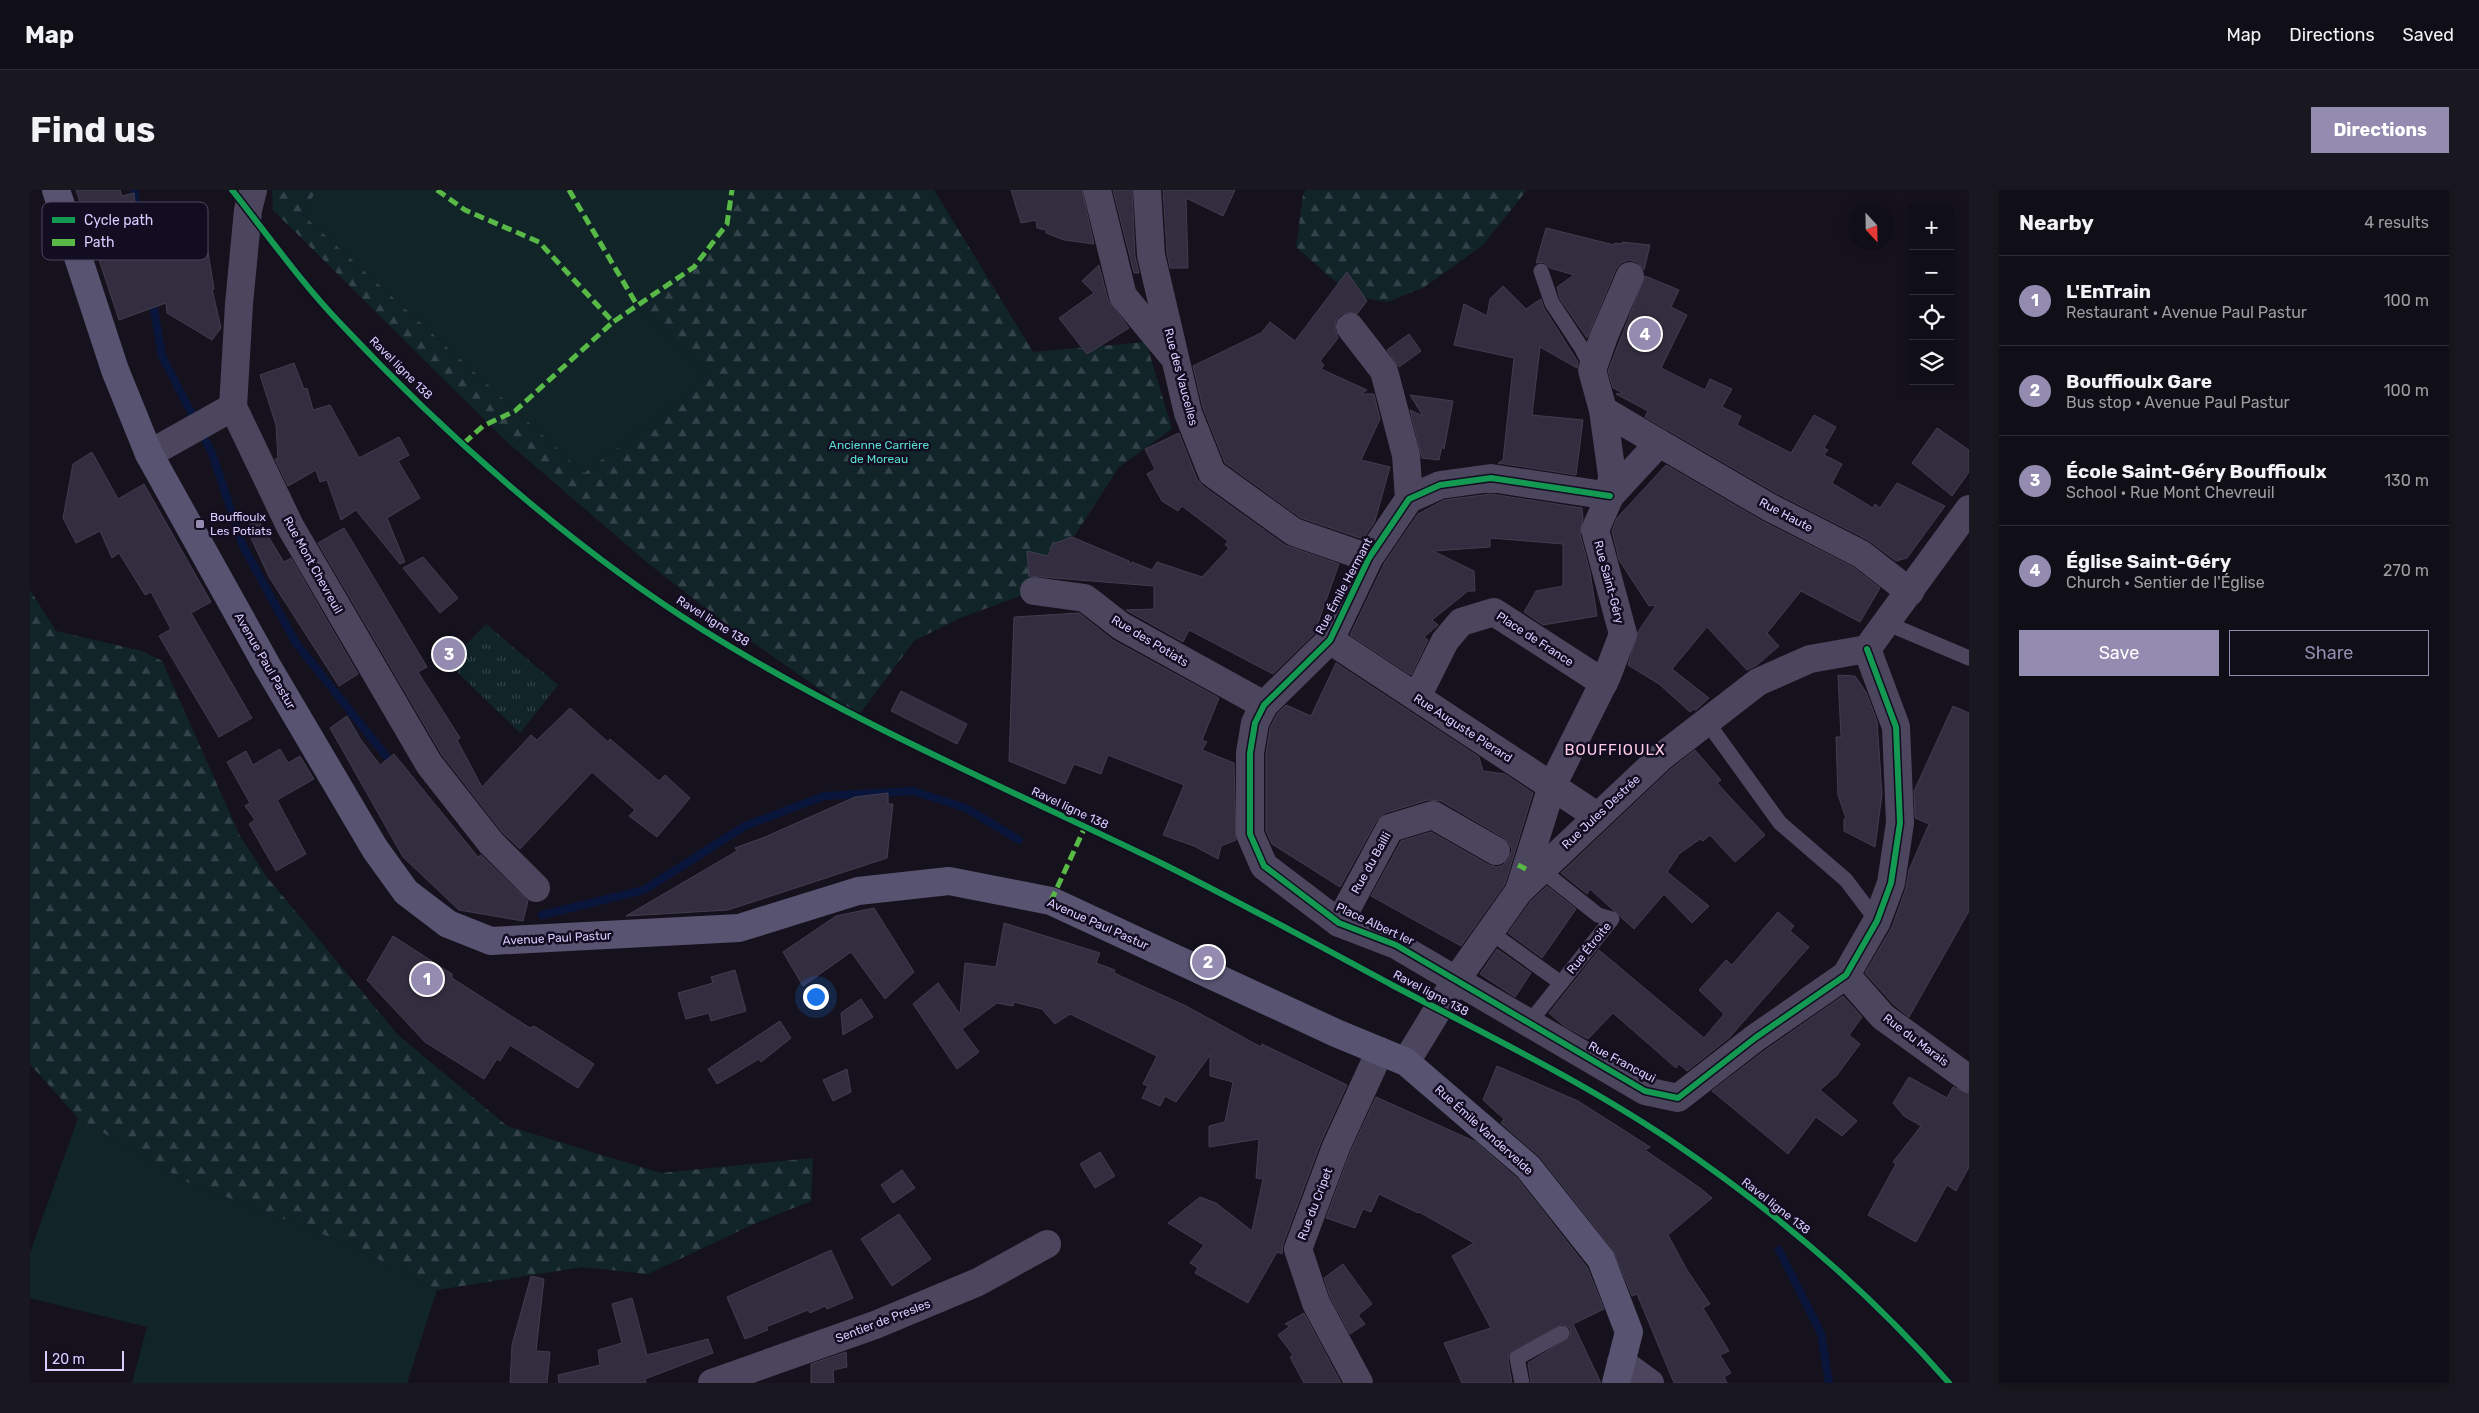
<!DOCTYPE html>
<html lang="en">
<head>
<meta charset="utf-8">
<style>
  body { margin:0; font-family:Rubik,sans-serif; background:#19171f; color:#f1f3f6 }
  .controls { position:absolute; right:15px; top:15px; display:grid; overflow:hidden; border-radius:0px; box-shadow:0 2px 12px #0003 }
  .controls button { width:45px; height:45px; display:grid; place-items:center; padding:0; border:0; border-bottom:1px solid #302e35; background:#100e16; color:#f1f3f6; font:25px sans-serif }
  .compass { position:absolute; left:1819px; top:15px; width:45px; height:45px; border-radius:50%; background:#100e16; box-shadow:0 2px 12px #0003; rotate:158deg }
  .scale { position:absolute; left:15px; bottom:12px; width:79px; box-sizing:border-box; padding-left:5px; border:2px solid #d9ccff; border-top:0; font-size:14px; line-height:18px; white-space:nowrap; color:#d9ccff; -webkit-text-stroke:4px #130d21; paint-order:stroke }
  .you { position:absolute; left:785px; top:806px; width:18px; height:18px; margin:-12px; border:4px solid #fff; border-radius:50%; background:#1a73e8; box-shadow:0 0 0 8px #1a73e833 }
  .badge { display:grid; place-items:center; width:32px; height:32px; border-radius:50%; background:#948bb0; color:#fff; font-size:16px; font-weight:700 }
  .pin { position:absolute; translate:-50% -50%; border:2px solid #fff; box-shadow:0 1px 5px #0006 }
  .list { margin:0; padding:0; list-style:none }
  h2 { display:flex; justify-content:space-between; align-items:center; height:65px; margin:0; padding:0 20px; font-size:21px }
  h2 small { font-size:16px; font-weight:400; color:#9c9ca1 }
  .list li { display:grid; grid-template-columns:32px 1fr auto; gap:15px; align-items:center; box-sizing:border-box; height:90px; padding:0 20px; border-top:1px solid #302e35 }
  .list b { display:block; font-size:19px; white-space:nowrap }
  .list p { margin:0; font-size:16px; white-space:nowrap; color:#9c9ca1 }
  .list em { font-size:16px; font-style:normal; color:#9c9ca1 }
  .actions { display:flex; gap:10px; padding:15px 20px }
  .actions a { flex:1; padding:11px 0; border:1px solid #948bb0; border-radius:0px; text-align:center; font-size:18px; color:#948bb0 }
  .actions .main { background:#948bb0; color:#fff }
  .icon { flex:none; width:28px; height:28px; fill:none; stroke:currentColor; stroke-width:2; stroke-linecap:round; stroke-linejoin:round }
  .map { position:relative; flex:none; width:1939px; height:1193px; overflow:hidden; border-radius:0px }
  header { display:flex; align-items:center; gap:30px; box-sizing:border-box; height:70px; padding:0 25px; background:#100e16; border-bottom:1px solid #302e35 }
  header strong { font-size:24px }
  nav { display:flex; gap:28px; margin-inline-start:auto; font-size:18px }
  .intro { display:flex; align-items:center; justify-content:space-between; box-sizing:border-box; height:120px; padding:0 30px }
  h1 { margin:0; font-size:35px }
  .button { padding:12px 22px; border-radius:0px; background:#948bb0; color:#fff; font-size:18px; font-weight:700 }
  main { display:flex; gap:30px; padding:0 30px }
  aside { flex:1; background:#100e16; border-radius:0px; box-shadow:0 2px 12px #0003 }
  .map>svg:first-child { display:block }
  .green { fill:#112529 }
  .forest { fill:url(#forest-firs) }
  .park { fill:url(#park-tufts) }
  .lines { fill:none; stroke-linecap:round; stroke-linejoin:round }
  .stream { stroke:#0a153b; stroke-width:8 }
  .building { fill:#332e3f; stroke:#423c50 }
  .service { stroke:#4b465e; stroke-width:15 }
  .minor { stroke:#4b465e; stroke-width:28 }
  .secondary { stroke:#585371; stroke-width:28 }
  .quiet { stroke:#58b947; stroke-width:5; stroke-dasharray:10 5; stroke-linecap:butt }
  .cycleway-casing { stroke:#130d21; stroke-width:9 }
  .cycleway { stroke:#139951; stroke-width:6 }
  .poi-dot { fill:#948bb0; stroke:#130d21; stroke-width:2 }
  .labels { text-anchor:middle; stroke-width:5; stroke-linejoin:round; paint-order:stroke }
  .street-label { font-size:12px; fill:#d9ccff; stroke:#130d21 }
  .park-label { font-size:12px; fill:#58dfd0; stroke:#130d21 }
  .poi-label { font-size:12px; fill:#d9ccff; stroke:#130d21; text-anchor:start }
  .quarter-label { font-size:15px; letter-spacing:1px; fill:#ffcee6; stroke:#130d21 }
  .key { fill:#130d21; stroke:#4e4664; stroke-width:1 }
  .key-label { font-size:14px; fill:#d9ccff }
</style>
</head>
<body>
<header>
<strong>Map</strong>
<nav><a>Map</a><a>Directions</a><a>Saved</a></nav>
</header>
<div class="intro"><h1>Find us</h1><a class="button">Directions</a></div>
<main>
<div class="map">
<svg width="1939" height="1193" viewBox="0 0 1939 1193">
  <defs>
    <pattern id="forest-firs" width="22" height="20" patternUnits="userSpaceOnUse" patternTransform="scale(1.25)"><rect width="22" height="20" fill="#112529"/><path d="M5 1l3.5 6h-7zM16 11l3.5 6h-7z" fill="#334349"/></pattern>
    <pattern id="park-tufts" width="24" height="20" patternUnits="userSpaceOnUse" patternTransform="scale(1.25)"><rect width="24" height="20" fill="#112529"/><path d="M3 7l-1-3M5 7V3M7 7l1-3M15 17l-1-3M17 17v-4M19 17l1-3" fill="none" stroke="#334349"/></pattern>
  </defs>
  <rect width="100%" height="100%" fill="#15121d"/>
  <g class="green">
    <path d="M287 0H702L697 34 664 77 607 115 681 187 554 283 272 24Z"/>
    <path d="M48 928 157 992 323 1056 407 1100 377 1193H102L117 1137 0 1108V1063Z"/>
  </g>
  <g class="forest">
    <path d="M242 0H287L272 24 554 283 681 187 607 115 664 77 697 34 702 0H904L1003 162 1116 152 1142 239 1089 277 1043 348 1022 355 1004 401 930 428 884 451 828 526 698 435 620 375 476 251 243 20Z"/>
    <path d="M1276 0H1497L1453 55 1393 98 1357 112 1322 106 1266 57 1273 5Z"/>
    <path d="M0 400 26 441 112 461 132 471 210 646 236 686 368 845 477 936 631 983 783 968 781 1011 726 1033 618 1084 553 1077 407 1100 323 1056 157 992 48 928 0 874Z"/>
  </g>
  <path class="park" d="M456 434 528 495 490 543 418 473Z"/>
  <g class="lines">
    <g class="stream">
      <path d="M104 0 110 35"/>
      <path d="M122 108 132 166 182 263 213 356 266 453 356 566"/>
      <path d="M512 725 614 700 715 636 794 606 883 601 936 618 989 650"/>
      <path d="M1749 1060 1791 1143 1799 1193"/>
    </g>
  </g>
  <g class="building">
    <path d="M46 0H90L92 6 104 3 106 25 166 17 169 37H174L184 99H182L191 138 182 150 137 123 136 113 89 130Z"/>
    <path d="M981 0H1052L1064 54 1034 50 1016 43V40L1007 38 1006 30 991 33Z"/>
    <path d="M1083 0H1102L1105 66 1109 83H1104Z"/>
    <path d="M1133 0H1205L1193 26 1156 8 1158 78H1140L1137 63Z"/>
    <path d="M1516 38 1584 55 1585 53 1592 54V52L1620 55 1614 80 1607 72 1599 70 1591 73 1586 79 1557 148 1530 109 1527 97 1544 85 1520 78 1513 72 1506 73Z"/>
    <path d="M1069 75 1078 110 1099 138 1057 164 1029 128 1064 103 1052 91Z"/>
    <path d="M1317 82 1337 111 1327 124 1318 122 1310 125 1306 131 1305 139 1308 148 1290 171 1294 175 1291 179 1337 200 1331 204H1344L1350 229 1331 270 1360 277 1345 331 1333 349 1271 328 1195 273 1173 218 1163 176 1231 143 1240 132 1265 151Z"/>
    <path d="M1615 86 1649 100 1641 117 1657 125 1631 178 1675 200 1680 189 1702 199 1692 217 1711 226 1707 235 1761 263 1784 225 1806 237 1794 258 1798 260 1794 265 1812 274 1802 293 1843 318 1845 314 1850 318 1867 293 1915 316 1877 368 1866 371 1838 350 1746 303 1615 227 1618 221 1586 204 1593 203 1583 198 1578 181Z"/>
    <path d="M1473 96 1496 119 1511 109 1514 118 1548 172 1547 178 1510 157 1502 225 1553 230 1546 285 1468 273 1473 270 1484 168 1424 155 1434 114 1457 126 1460 109Z"/>
    <path d="M1379 144 1391 161 1369 177 1357 160Z"/>
    <path d="M264 173 274 199 277 198 283 220 300 215 329 268 369 247 379 265 368 271 390 308 357 328 375 372 370 374 326 320 311 330 297 290 290 292 286 280 258 296 245 269H248L246 235 230 185Z"/>
    <path d="M1380 205 1423 211 1414 259 1412 256 1409 270 1392 268 1380 220 1393 226Z"/>
    <path d="M1907 238 1939 260V282L1922 306 1882 273Z"/>
    <path d="M1149 243 1167 289 1173 296 1255 355 1309 374 1284 444 1243 484 1159 440 1153 452 1096 420 1124 419V396L999 386 997 361 1018 366 1023 354 1042 347 1099 371 1100 375 1102 372 1122 380 1127 372 1172 387 1199 358 1195 355 1198 351 1152 316 1148 321 1132 311 1117 284 1125 279 1115 259Z"/>
    <path d="M62 262 88 309 114 294 181 412 161 423 222 528 189 547 129 446 141 439 121 402 115 405 89 363 82 368 70 341 46 353 33 328 43 274Z"/>
    <path d="M1636 275 1732 331 1823 377 1850 398 1830 432 1771 401 1737 443 1749 456 1727 475 1717 480 1677 437 1642 479 1679 508 1666 520 1664 519 1660 522 1629 494 1598 475 1608 442 1626 415 1619 416 1589 370 1582 341 1587 328Z"/>
    <path d="M1461 304 1552 318 1553 328 1550 344 1560 382 1567 426 1513 435 1494 422 1506 401 1533 396V354L1460 348V357L1403 361 1444 381 1445 401H1438L1402 430 1408 435 1394 447 1398 450 1381 485 1320 445 1355 372 1388 324 1414 310Z"/>
    <path d="M228 330 254 372 261 368 328 484 309 496 239 387 216 337Z"/>
    <path d="M314 338 397 477 388 482 430 548 427 550 452 597 501 545 507 550 540 518 578 552 580 549 629 591 635 585 660 608 627 647 599 626 605 620 562 582 490 659 473 643 412 565 288 353Z"/>
    <path d="M393 367 428 408 410 423 373 378Z"/>
    <path d="M1049 423 1083 450 1189 508 1172 550 1177 552 1172 560 1204 573 1206 650 1191 656 1188 669 1164 656 1133 645 1154 595 1078 565 1071 584 1044 574 1035 594 979 571 984 427Z"/>
    <path d="M1306 473 1449 567 1453 581 1475 584 1503 603 1475 694 1431 756 1341 706 1371 651 1401 642 1459 675 1467 677 1473 675 1479 669 1482 660 1479 653 1474 648 1411 611 1398 610 1355 623 1347 630 1310 697 1242 654 1236 641V564L1240 538 1247 524 1256 515 1281 526Z"/>
    <path d="M1808 485 1825 486 1836 502 1847 531 1852 604 1845 657 1814 641V629L1816 628 1808 605 1806 547H1811Z"/>
    <path d="M871 501 937 534 927 554 861 521Z"/>
    <path d="M1923 516 1939 523V721L1879 827 1864 815 1835 783 1862 737 1876 698 1879 680 1899 634 1885 628 1884 601Z"/>
    <path d="M317 526 331 550 350 575 364 564 448 667 451 665 498 711 493 731 429 720 373 667 300 538Z"/>
    <path d="M250 559 258 573 270 566 284 589 247 610 276 664 246 681 219 634 225 630 215 616 220 613 197 572 216 561 223 575Z"/>
    <path d="M1665 560 1691 590 1687 593 1735 645 1705 672 1680 645 1673 651 1670 649 1649 664 1637 682 1679 716 1662 733 1634 704 1604 739 1560 699 1557 704 1531 683 1641 579Z"/>
    <path d="M858 603V614H863L857 668 698 720 596 726 707 661 705 658 735 647 825 607Z"/>
    <path d="M1517 696 1546 719 1512 768 1478 743 1501 711Z"/>
    <path d="M844 718 884 782 855 809 821 762 773 796 753 762 806 726Z"/>
    <path d="M1748 722 1764 736 1760 741 1779 757 1699 848 1657 881 1649 874 1646 878 1583 823 1558 849 1534 836 1519 823 1569 760 1674 848 1694 824 1669 800 1696 770 1702 775Z"/>
    <path d="M974 733 1070 763 1066 773 1085 780 1084 783 1156 816 1231 857 1232 854 1317 895 1291 952 1253 1054 1252 1064 1247 1062 1218 1113 1165 1083 1168 1078 1160 1073 1174 1055 1138 1033 1170 1007 1186 1013 1222 1041 1233 989 1226 988 1229 949 1179 957V936L1195 932 1203 892 1180 886V865L1146 912 1135 906 1130 916 1112 908 1118 896 1113 894 1127 866 1040 824 1025 834 1012 819 984 812 983 816 967 813 932 839 949 862 927 879 883 814 908 793 930 824 935 773 966 777Z"/>
    <path d="M363 746 422 784V788L500 838 504 836 564 874 548 898 480 855 470 871 467 869 454 889 395 852 337 790Z"/>
    <path d="M1467 759 1501 783 1485 807 1450 784Z"/>
    <path d="M705 780 716 821 681 831 679 823 656 829 648 803 683 793 681 787Z"/>
    <path d="M1813 806 1832 827 1819 845 1830 854 1807 885 1790 900 1827 931 1812 946 1786 927 1758 964 1682 901 1734 861Z"/>
    <path d="M831 809 843 827 813 845 811 823Z"/>
    <path d="M750 831 761 848 731 872 729 869 687 894 678 879Z"/>
    <path d="M1467 876 1548 911 1620 957 1615 960 1670 998 1682 1008 1638 1045 1657 1080 1680 1114 1673 1118 1699 1161 1690 1165 1701 1183 1694 1187 1697 1193H1644L1607 1104 1602 1106 1583 1060 1510 967 1471 933 1474 929 1453 910Z"/>
    <path d="M817 879 821 902 803 911 793 890Z"/>
    <path d="M1879 887 1917 908 1923 897 1939 904V977L1926 1001 1917 995 1886 1052 1838 1025 1866 974 1863 972 1891 936 1874 926 1863 913Z"/>
    <path d="M1346 907 1446 952 1487 988 1557 1077 1574 1119 1543 1134 1571 1193H1501L1498 1173 1540 1147V1138L1532 1134 1479 1164 1478 1170 1482 1193H1432L1414 1153 1461 1138 1422 1066 1444 1053 1389 1022 1388 1023 1349 1004 1341 1022 1333 1019 1325 1038 1296 1028 1320 963Z"/>
    <path d="M1070 962 1085 986 1065 998 1050 974Z"/>
    <path d="M872 980 885 998 863 1013 851 995Z"/>
    <path d="M869 1024 901 1069 862 1096 831 1049Z"/>
    <path d="M801 1060 823 1108 797 1119 795 1116 780 1123 778 1120 736 1137 738 1140 715 1149 697 1107Z"/>
    <path d="M1313 1074 1342 1114 1328 1125 1335 1134 1320 1144 1300 1107 1294 1088Z"/>
    <path d="M501 1086 514 1089 506 1161 520 1162 517 1193H480L482 1155Z"/>
    <path d="M602 1108 617 1165 678 1149 683 1163 615 1189 616 1193H529L528 1185 570 1175 568 1160 592 1153 582 1114Z"/>
    <path d="M1274 1123 1311 1193H1274L1260 1167 1263 1165 1248 1145 1260 1136 1255 1134Z"/>
    <path d="M816 1162 817 1177 803 1180 804 1193H781V1174Z"/>
  </g>
  <g class="lines">
    <g class="service">
      <path d="M1511 81 1522 113 1551 157 1562 179"/>
      <path d="M1856 433 1939 468"/>
      <path d="M1677 532 1750 633 1816 690 1847 731"/>
      <path d="M1460 742 1531 793"/>
      <path d="M1499 833 1582 729 1568 725 1510 679"/>
      <path d="M1492 1193 1487 1168 1532 1143"/>
    </g>
    <g class="minor">
      <path d="M223 0 218 20 209 114 203 217 260 336 399 574 461 653 506 698"/>
      <path d="M1067 0 1093 106 1142 165"/>
      <path d="M1117 0 1121 65 1158 223 1182 283 1264 342 1339 368"/>
      <path d="M1320 137 1354 181 1376 265 1379 309"/>
      <path d="M1573 220 1562 180 1574 146 1600 86"/>
      <path d="M1629 253 1739 317 1831 364 1880 402"/>
      <path d="M119 264 203 217"/>
      <path d="M1580 306 1461 288 1410 295 1379 309 1339 368 1300 450 1234 515 1225 533 1220 563V644L1234 676 1309 733 1366 755 1615 901 1648 908 1725 848 1816 785 1847 731 1861 693 1870 633 1866 537 1837 459"/>
      <path d="M1004 401 1055 408 1091 436 1234 515"/>
      <path d="M1300 450 1567 626"/>
      <path d="M1837 459 1939 319"/>
      <path d="M1387 507 1415 451 1431 432 1464 422 1574 493"/>
      <path d="M1489 701 1522 596 1577 486 1593 444 1565 340 1580 306 1582 285 1573 220 1629 253 1580 306"/>
      <path d="M1309 733 1360 638 1403 625 1466 661"/>
      <path d="M1816 785 1853 827 1939 889"/>
      <path d="M1376 872 1426 790 1489 701 1631 567 1728 492 1780 469 1837 459"/>
      <path d="M1591 1172 1620 1193"/>
      <path d="M682 1193 845 1135 948 1092 1017 1054"/>
      <path d="M1329 1193 1286 1113 1268 1059 1306 957 1350 861"/>
    </g>
    <path class="secondary" d="M26 0 85 180 119 264 236 474 345 659 376 702 418 734 461 751 709 738 828 701 919 691 1021 711 1306 843 1376 872 1498 977 1571 1069 1599 1142 1586 1193"/>
    <g class="quiet">
      <path d="M407 0 435 20 509 52 583 132 664 77 697 34 702 0"/>
      <path d="M539 0 607 115"/>
      <path d="M434 253 453 236 485 221 583 132"/>
      <path d="M1488 675 1496 679"/>
      <path d="M1021 711 1055 637"/>
    </g>
    <defs>
      <g id="cycleway">
        <path d="M202 0C237 44 270 91 309 132 415 245 541 357 673 440 817 530 974 597 1127 671 1206 710 1284 753 1362 795 1455 844 1552 891 1640 950 1742 1019 1838 1100 1919 1193"/>
        <path d="M1580 306 1461 288 1410 295 1379 309 1339 368 1300 450 1234 515 1225 533 1220 563V644L1234 676 1309 733 1366 755 1615 901 1648 908 1725 848 1816 785 1847 731 1861 693 1870 633 1866 537 1837 459"/>
      </g>
    </defs>
    <use href="#cycleway" class="cycleway-casing"/>
    <use href="#cycleway" class="cycleway"/>
  </g>
  <rect class="poi-dot" x="165" y="329" width="10" height="10" rx="2.5"/>
  <g class="labels">
    <g class="street-label">
      <text transform="translate(371 178) rotate(45)" y="4">Ravel ligne 138</text>
      <text transform="translate(1151 187) rotate(75)" y="4">Rue des Vaucelles</text>
      <text transform="translate(1756 325) rotate(28)" y="4">Rue Haute</text>
      <text transform="translate(283 375) rotate(61)" y="4">Rue Mont Chevreuil</text>
      <text transform="translate(1579 392) rotate(75)" y="4">Rue Saint-Géry</text>
      <text transform="translate(1314 396) rotate(-62)" y="4">Rue Émile Hermant</text>
      <text transform="translate(683 431) rotate(32)" y="4">Ravel ligne 138</text>
      <text transform="translate(1505 449) rotate(33)" y="4">Place de France</text>
      <text transform="translate(1120 451) rotate(31)" y="4">Rue des Potiats</text>
      <text transform="translate(235 471) rotate(60)" y="4">Avenue Paul Pastur</text>
      <text transform="translate(1433 538) rotate(33)" y="4">Rue Auguste Pierard</text>
      <text transform="translate(1040 618) rotate(25)" y="4">Ravel ligne 138</text>
      <text transform="translate(1571 622) rotate(-43)" y="4">Rue Jules Destrée</text>
      <text transform="translate(1341 673) rotate(-61)" y="4">Rue du Bailli</text>
      <text transform="translate(1068 734) rotate(24)" y="4">Avenue Paul Pastur</text>
      <text transform="translate(1345 734) rotate(25)" y="4">Place Albert Ier</text>
      <text transform="translate(527 748) rotate(-3)" y="4">Avenue Paul Pastur</text>
      <text transform="translate(1559 758) rotate(-51)" y="4">Rue Étroite</text>
      <text transform="translate(1401 803) rotate(28)" y="4">Ravel ligne 138</text>
      <text transform="translate(1886 850) rotate(37)" y="4">Rue du Marais</text>
      <text transform="translate(1592 872) rotate(28)" y="4">Rue Francqui</text>
      <text transform="translate(1454 940) rotate(42)" y="4">Rue Émile Vandervelde</text>
      <text transform="translate(1285 1014) rotate(-69)" y="4">Rue du Cripet</text>
      <text transform="translate(1746 1016) rotate(38)" y="4">Ravel ligne 138</text>
      <text transform="translate(853 1131) rotate(-21)" y="4">Sentier de Presles</text>
    </g>
    <g class="park-label">
      <text x="849" y="259">Ancienne Carrière<tspan x="849" dy="14">de Moreau</tspan></text>
    </g>
    <g class="poi-label">
      <text x="180" y="331">Bouffioulx<tspan x="180" dy="14">Les Potiats</tspan></text>
    </g>
    <g class="quarter-label">
      <text x="1585" y="565">BOUFFIOULX</text>
    </g>
  </g>
  <rect x="12" y="12" width="166" height="58" rx="8" class="key"/>
  <rect x="22" y="27" width="23" height="6" fill="#139951"/>
  <rect x="22" y="49" width="23" height="7" fill="#58b947"/>
  <g class="key-label">
    <text x="54" y="35">Cycle path</text>
    <text x="54" y="57">Path</text>
  </g>
</svg>
<div class="controls">
<button>+</button>
<button>−</button>
<button><svg class="icon" aria-label="locate" viewBox="0 0 24 24"><circle cx="12" cy="12" r="6"/><path d="M12 2v4M12 18v4M2 12h4M18 12h4"/></svg></button>
<button><svg class="icon" aria-label="layers" viewBox="0 0 24 24"><path d="M12 4l9 5-9 5-9-5zM3 14l9 5 9-5"/></svg></button>
</div>
<svg class="compass" viewBox="-18 -18 36 36"><path d="M0-13l5 13h-10z" fill="#e53935"/><path d="M0 13l5-13h-10z" fill="#9c9ca1"/></svg>
<div class="scale">20 m</div>
<div class="you"></div>
<div class="pin badge" style="left:397px;top:789px">1</div>
<div class="pin badge" style="left:1178px;top:772px">2</div>
<div class="pin badge" style="left:419px;top:464px">3</div>
<div class="pin badge" style="left:1615px;top:144px">4</div>
</div>
<aside>
<h2>Nearby<small>4 results</small></h2>
<ul class="list">
<li><span class="badge">1</span><div><b>L'EnTrain</b><p>Restaurant · Avenue Paul Pastur</p></div><em>100 m</em></li>
<li><span class="badge">2</span><div><b>Bouffioulx Gare</b><p>Bus stop · Avenue Paul Pastur</p></div><em>100 m</em></li>
<li><span class="badge">3</span><div><b>École Saint-Géry Bouffioulx</b><p>School · Rue Mont Chevreuil</p></div><em>130 m</em></li>
<li><span class="badge">4</span><div><b>Église Saint-Géry</b><p>Church · Sentier de l'Église</p></div><em>270 m</em></li>
</ul>
<div class="actions"><a class="main">Save</a><a>Share</a></div>
</aside>
</main>
</body>
</html>
